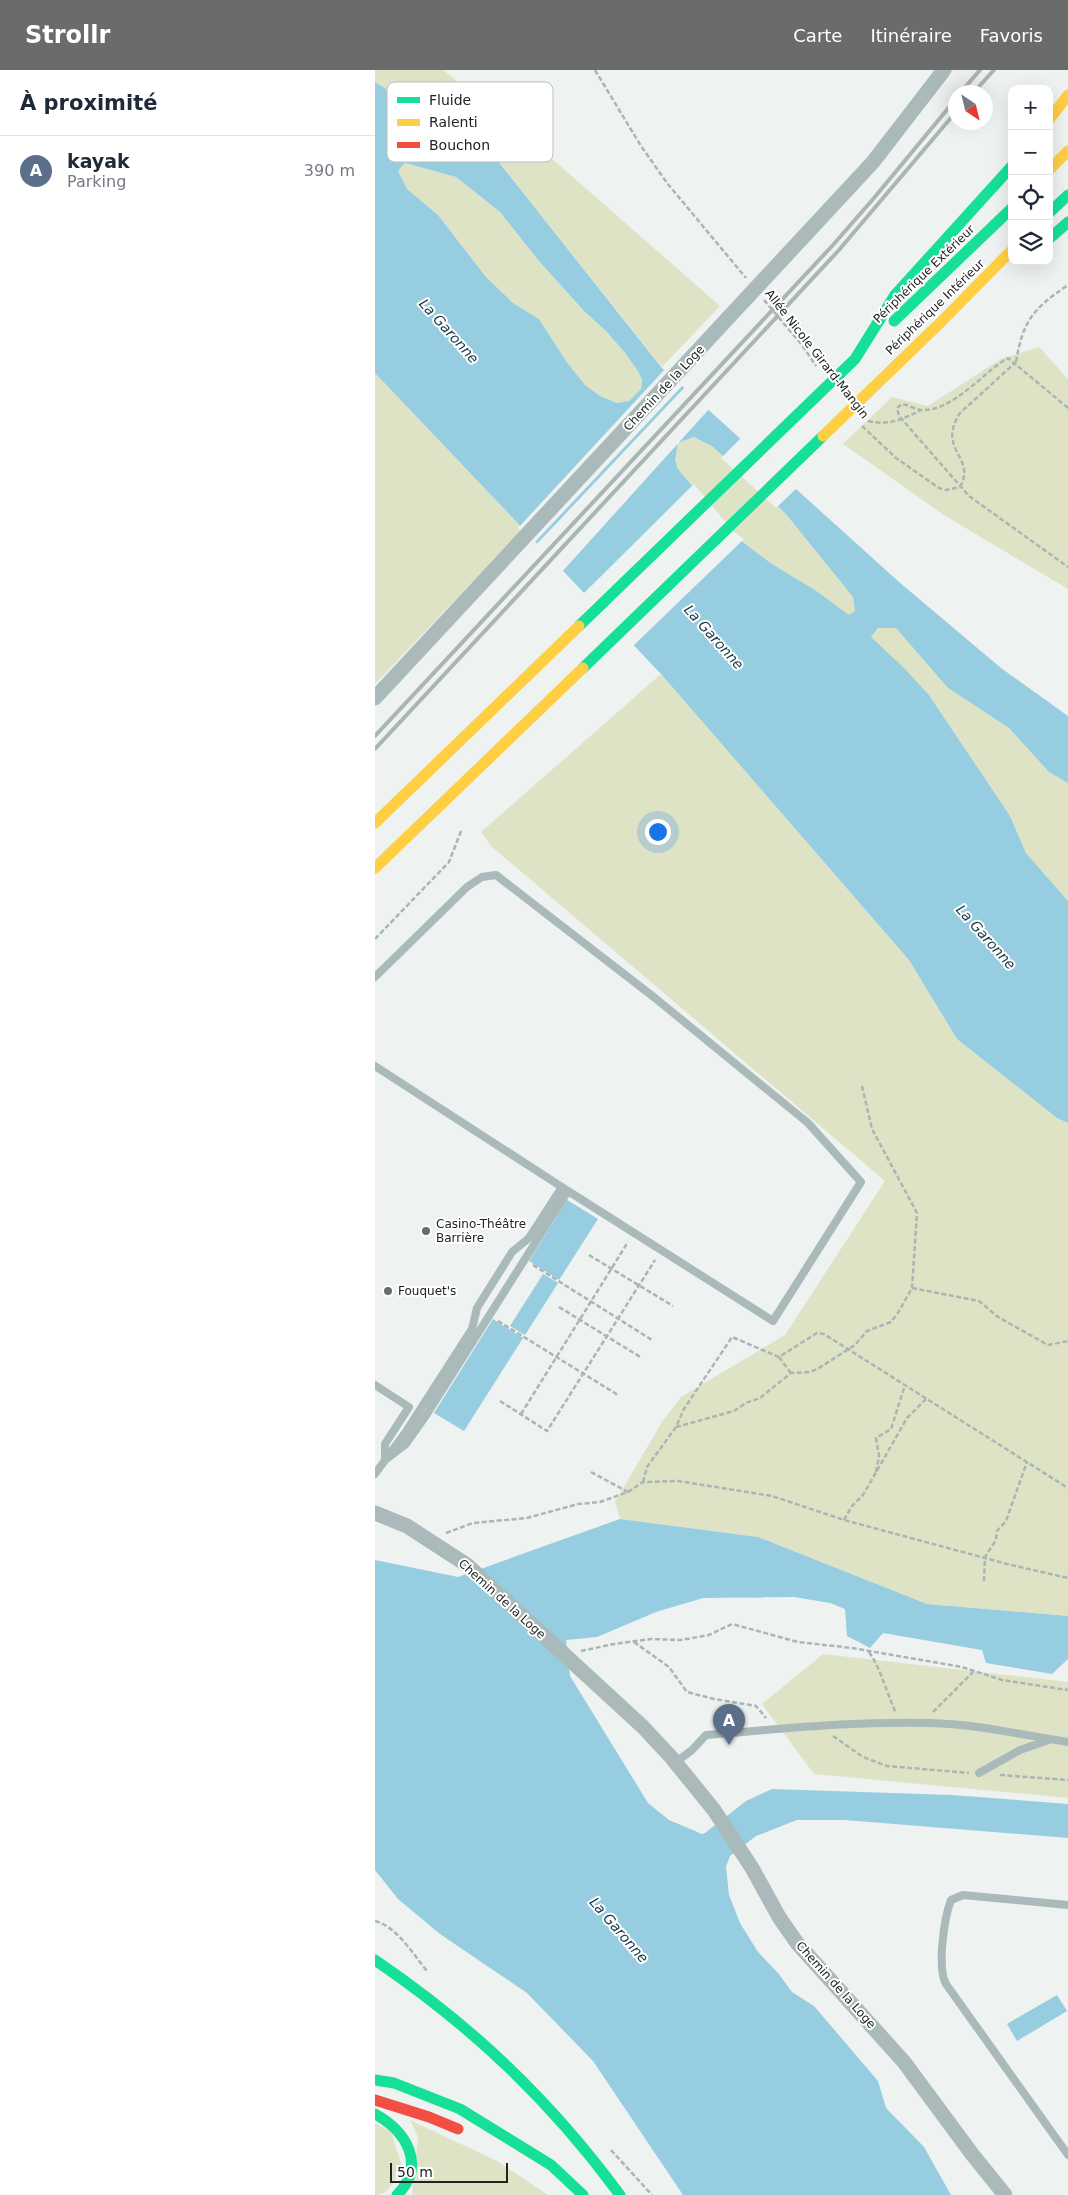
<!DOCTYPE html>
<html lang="fr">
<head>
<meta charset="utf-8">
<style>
  body { margin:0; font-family:"DejaVu Sans",sans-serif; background:#f6f6f7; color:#1f2937 }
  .controls { position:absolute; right:15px; top:15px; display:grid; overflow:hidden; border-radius:10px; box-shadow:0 5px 20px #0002 }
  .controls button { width:45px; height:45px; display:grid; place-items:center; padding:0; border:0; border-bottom:1px solid #e0e1e3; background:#fff; color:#1f2937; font:25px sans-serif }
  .compass { position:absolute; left:573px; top:15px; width:45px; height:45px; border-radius:50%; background:#fff; box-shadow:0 5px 20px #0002; rotate:145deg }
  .scale { position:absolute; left:15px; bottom:12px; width:118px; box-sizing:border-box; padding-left:5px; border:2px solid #212423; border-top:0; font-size:14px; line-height:18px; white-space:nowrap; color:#212423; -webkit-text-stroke:4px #fff; paint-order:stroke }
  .you { position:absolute; left:282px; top:761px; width:18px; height:18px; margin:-12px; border:4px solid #fff; border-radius:50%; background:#1a73e8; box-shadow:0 0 0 8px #1a73e833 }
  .badge { display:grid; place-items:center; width:32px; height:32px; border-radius:50%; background:#696c6b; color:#fff; font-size:16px; font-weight:700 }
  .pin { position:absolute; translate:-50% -41px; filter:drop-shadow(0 1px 2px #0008) }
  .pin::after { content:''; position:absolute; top:26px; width:18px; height:15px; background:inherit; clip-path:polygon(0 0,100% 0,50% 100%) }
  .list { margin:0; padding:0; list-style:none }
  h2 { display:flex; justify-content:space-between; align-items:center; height:65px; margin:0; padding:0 20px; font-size:21px }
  h2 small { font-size:16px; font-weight:400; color:#747a83 }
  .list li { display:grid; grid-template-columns:32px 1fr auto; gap:15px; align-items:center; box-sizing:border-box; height:70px; padding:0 20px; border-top:1px solid #e0e1e3 }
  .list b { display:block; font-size:19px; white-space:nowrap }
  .list p { margin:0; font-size:16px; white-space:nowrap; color:#747a83 }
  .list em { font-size:16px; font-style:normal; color:#747a83 }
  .icon { flex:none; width:28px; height:28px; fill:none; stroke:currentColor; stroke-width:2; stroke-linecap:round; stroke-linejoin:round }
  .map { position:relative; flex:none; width:693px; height:2125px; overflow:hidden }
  header { display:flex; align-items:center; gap:30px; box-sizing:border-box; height:70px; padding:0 25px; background:#696c6b; color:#fff }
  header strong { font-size:24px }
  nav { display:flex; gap:28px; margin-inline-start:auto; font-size:18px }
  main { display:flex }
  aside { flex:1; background:#fff }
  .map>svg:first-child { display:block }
  .green { fill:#dfe3c6 }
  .water { fill:#97cde0; fill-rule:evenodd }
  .pier { fill:#eef2f0 }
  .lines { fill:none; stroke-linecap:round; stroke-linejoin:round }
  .path { stroke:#aab6b4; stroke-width:2.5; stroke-dasharray:5 2.5; stroke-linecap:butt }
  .lane { stroke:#aab9b9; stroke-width:8 }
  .street { stroke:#aab9b9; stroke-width:15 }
  .fast { stroke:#16e098; stroke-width:11 }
  .slow { stroke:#ffcf43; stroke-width:11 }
  .jam { stroke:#f24e42; stroke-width:11 }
  .rail { stroke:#abb5b4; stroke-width:4 }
  .poi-dot { fill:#696c6b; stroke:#fff; stroke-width:2 }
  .labels { text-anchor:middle; stroke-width:4; stroke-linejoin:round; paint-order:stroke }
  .street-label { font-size:12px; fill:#212423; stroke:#fff }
  .poi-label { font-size:12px; fill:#212423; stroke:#fff; text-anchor:start }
  .water-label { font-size:14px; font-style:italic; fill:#143744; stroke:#fff }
  .key { fill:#fff; stroke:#bcbdbd; stroke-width:1 }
  .key-label { font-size:14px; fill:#212423 }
</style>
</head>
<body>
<header>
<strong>Strollr</strong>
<nav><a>Carte</a><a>Itinéraire</a><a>Favoris</a></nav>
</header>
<main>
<aside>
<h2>À proximité<small></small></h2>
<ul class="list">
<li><span class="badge" style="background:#5c6f8a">A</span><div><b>kayak</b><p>Parking</p></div><em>390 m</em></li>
</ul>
</aside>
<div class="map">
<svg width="693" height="2125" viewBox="0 0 693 2125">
  <rect width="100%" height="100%" fill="#eef2f0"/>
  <g class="green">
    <path d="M0 0H68L142 58 345 236 287 297 122 90 0 12Z"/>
    <path d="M30 93 81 107 125 142 163 190 209 241 232 262 251 284 264 303 267 310 266 319 254 331 242 333 225 326 210 315 191 291 164 249 138 233 111 207 63 145 32 119 23 101Z"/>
    <path d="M664 277 693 309V519L569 445 468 374 517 327 553 336 626 289Z"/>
    <path d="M0 303 148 459 0 614Z"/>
    <path d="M319 367 338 377 410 443 478 527 480 541 474 546 440 520 397 494 356 463 303 399 300 390 303 373Z"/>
    <path d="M521 557 573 618 634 658 674 702 693 713V831L651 783 635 746 554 625 496 567 503 558Z"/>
    <path d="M286 604 534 890 582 969 682 1048 693 1053V1546L552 1534 383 1467 245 1449 240 1432 287 1352 306 1327 410 1265 510 1111 117 777 106 762Z"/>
    <path d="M448 1584 693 1612V1728L439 1704 387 1634Z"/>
    <path d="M35 2050 122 2091 173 2125H37L43 2067Z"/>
    <path d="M0 2053 16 2062 27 2096C20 2108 15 2125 0 2125Z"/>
  </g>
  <g class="water">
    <path d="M0 12 122 90 287 298 524 512 626 598 693 646V713L674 702 634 658 573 618 521 558H503L496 567 529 598 554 625 635 746 651 783 693 831V1053L682 1048 582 969 534 890 286 604 0 303ZM30 93 81 107 125 142 163 190 209 241 232 262 251 284 264 303 267 310 266 319 254 331 242 333 225 326 210 315 191 291 164 249 138 233 111 207 63 145 32 119 23 101ZM319 367 338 377 410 443 478 527 480 541 474 545 440 520 397 494 356 463 303 399 300 390 303 373Z"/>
    <path d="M192 1130 223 1149 184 1210 154 1191Z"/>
    <path d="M168 1204 183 1213 150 1265 135 1256Z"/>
    <path d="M118 1249 148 1268 89 1361 59 1343Z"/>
    <path d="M245 1449 383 1467 552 1534 693 1546V1589L677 1604 611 1593 607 1580 508 1563 495 1578 472 1566 470 1539 455 1533 419 1527 328 1528 281 1542 222 1567 191 1570 195 1606 273 1733 294 1750 327 1764 330 1763 371 1731 397 1719 577 1725 693 1734V1768L470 1750H422L381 1766 355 1786 351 1797 354 1825 365 1853 383 1882 403 1903 417 1922 439 1936 503 2011 511 2038 549 2077 576 2125H308L218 1991 152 1923 65 1864 23 1829 0 1800V1490L83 1507Z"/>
    <path d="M682 1925 692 1941 642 1971 632 1954Z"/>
  </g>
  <g class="pier">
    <path d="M291 298 309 314 158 474 143 458Z"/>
    <path d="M311 316 335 338 186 503 160 476Z"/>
    <path d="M367 367 423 417 401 438 346 388Z"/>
    <path d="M319 414 358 461 369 469 257 577 207 525Z"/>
  </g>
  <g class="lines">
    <g class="path">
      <path d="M220 0 266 76 292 113 371 208"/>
      <path d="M389 230 427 275 441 296"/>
      <path d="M641 292C648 250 658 239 693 215"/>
      <path d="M693 338 633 288C608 302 578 342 546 340 540 339 533 335 527 334L522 338 524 346 594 426 693 497"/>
      <path d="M493 351C514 356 528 349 546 340"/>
      <path d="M487 356 521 388 564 418 571 420 585 417"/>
      <path d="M585 417C602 387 561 380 585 343L641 292"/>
      <path d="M0 869 74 792 86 761"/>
      <path d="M487 1016 497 1059 542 1143 537 1218"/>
      <path d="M214 1185 298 1236"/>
      <path d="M158 1195 277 1270"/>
      <path d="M184 1237 267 1288"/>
      <path d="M123 1251 243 1325"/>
      <path d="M404 1287 416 1303"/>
      <path d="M125 1331 172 1361 280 1190"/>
      <path d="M146 1344 253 1172"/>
      <path d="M301 1357 359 1341 371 1333 385 1328 416 1303 435 1302 444 1298 480 1275 492 1261 516 1252 523 1243 537 1218 604 1231 623 1247 673 1275 693 1271"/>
      <path d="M216 1402 253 1422"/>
      <path d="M501 1402 504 1386 501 1368 516 1359 530 1315"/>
      <path d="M268 1412 272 1397 301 1357 309 1339 357 1267 404 1287 442 1263 449 1264 693 1418"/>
      <path d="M469 1450 477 1436 488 1425 532 1348 551 1329"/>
      <path d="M71 1463 98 1453 152 1448 203 1434 225 1432 253 1422 268 1412 303 1411 397 1426 469 1450 636 1495 693 1508"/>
      <path d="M609 1511 610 1487 621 1470 622 1461 631 1451 652 1392"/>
      <path d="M259 1572 294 1597 312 1622 339 1629 381 1636 391 1648"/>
      <path d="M206 1581 239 1574 276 1569 306 1570 334 1565 357 1554 423 1572 477 1578 587 1597 627 1610 693 1620"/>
      <path d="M494 1582C507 1601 511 1622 521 1643"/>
      <path d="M558 1642 598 1602"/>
      <path d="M458 1666 488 1687 512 1696 594 1703"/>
      <path d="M625 1705 693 1710"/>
      <path d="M0 1851C23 1857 38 1885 53 1902"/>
      <path d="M236 2080 277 2125"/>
    </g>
    <g class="lane">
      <path d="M0 907 92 817 107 807 121 805 280 928 433 1053 486 1112 398 1251 193 1121"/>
      <path d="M0 996 193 1121 50 1347 31 1374 10 1390"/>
      <path d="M0 1315 34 1337 10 1374V1389"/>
      <path d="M0 1404 32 1360 97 1259 102 1238 137 1182 154 1168 187 1117"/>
      <path d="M301 1692 317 1680 331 1665C405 1659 479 1651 554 1653 601 1654 647 1665 693 1672"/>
      <path d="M604 1703 645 1680 674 1670"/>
      <path d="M693 1835 588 1825 576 1830C569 1848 562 1898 571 1914L693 2085"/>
    </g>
    <g class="street">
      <path d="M0 628 498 92 569 0"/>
      <path d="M0 1443 32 1456 92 1495 268 1657 296 1687 339 1740 377 1798 404 1847 422 1873 529 1992 597 2084 630 2125"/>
    </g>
    <g class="fast">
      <path d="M674 143 693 125"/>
      <path d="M674 169 693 152"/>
      <path d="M519 251 637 138"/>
      <path d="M204 556 480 289 520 225 637 96"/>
      <path d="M208 598 448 366"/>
      <path d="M0 1890C97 1956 175 2030 245 2125"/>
      <path d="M0 2010 19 2013 85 2039 176 2095 208 2125"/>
      <path d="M0 2044C31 2061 52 2095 22 2125"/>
    </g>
    <g class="slow">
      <path d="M674 50 693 25"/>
      <path d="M674 100 693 81"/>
      <path d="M448 366 566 252 637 180"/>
      <path d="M0 753 204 556"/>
      <path d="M0 798 208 598"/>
    </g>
    <path class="jam" d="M0 2030 54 2047 83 2059"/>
    <g class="rail">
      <path d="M586 22 605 0"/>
      <path d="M599 22 619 0"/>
      <path d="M0 666 458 175 499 128 580 30"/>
      <path d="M0 679 464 180 580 43"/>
    </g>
  </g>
  <g class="poi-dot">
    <circle cx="51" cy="1161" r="5"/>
    <circle cx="13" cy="1221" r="5"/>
  </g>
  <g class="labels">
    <g class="street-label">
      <text transform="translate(549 204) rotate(-44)" y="4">Périphérique Extérieur</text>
      <text transform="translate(560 237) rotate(-44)" y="4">Périphérique Intérieur</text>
      <text transform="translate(442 284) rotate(52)" y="4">Allée Nicole Girard-Mangin</text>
      <text transform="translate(289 318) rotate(-47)" y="4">Chemin de la Loge</text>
      <text transform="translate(127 1529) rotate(42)" y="4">Chemin de la Loge</text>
      <text transform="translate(461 1915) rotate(48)" y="4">Chemin de la Loge</text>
    </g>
    <g class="poi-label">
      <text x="61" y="1158">Casino-Théâtre<tspan x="61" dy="14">Barrière</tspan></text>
      <text x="23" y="1225">Fouquet's</text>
    </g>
    <g class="water-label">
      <text transform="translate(74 261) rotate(48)" y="5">La Garonne</text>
      <text transform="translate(339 567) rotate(48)" y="5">La Garonne</text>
      <text transform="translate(611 867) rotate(48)" y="5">La Garonne</text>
      <text transform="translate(244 1860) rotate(49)" y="5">La Garonne</text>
    </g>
  </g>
  <rect x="12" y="12" width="166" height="80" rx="8" class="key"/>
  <rect x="22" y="27" width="23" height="6" fill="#16e098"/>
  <rect x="22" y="49" width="23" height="7" fill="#ffcf43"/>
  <rect x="22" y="72" width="23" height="6" fill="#f24e42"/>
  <g class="key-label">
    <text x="54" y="35">Fluide</text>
    <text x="54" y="57">Ralenti</text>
    <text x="54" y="80">Bouchon</text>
  </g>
</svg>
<div class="controls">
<button>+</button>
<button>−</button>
<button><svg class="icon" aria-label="locate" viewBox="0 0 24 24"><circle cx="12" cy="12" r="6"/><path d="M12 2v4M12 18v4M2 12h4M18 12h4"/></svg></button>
<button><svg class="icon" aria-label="layers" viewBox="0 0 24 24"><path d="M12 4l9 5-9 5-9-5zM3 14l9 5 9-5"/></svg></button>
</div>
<svg class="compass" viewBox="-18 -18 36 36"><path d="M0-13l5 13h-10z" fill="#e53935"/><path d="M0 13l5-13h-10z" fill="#747a83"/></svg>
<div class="scale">50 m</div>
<div class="you"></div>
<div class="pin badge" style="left:354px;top:1675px;background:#5c6f8a">A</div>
</div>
</main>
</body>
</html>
